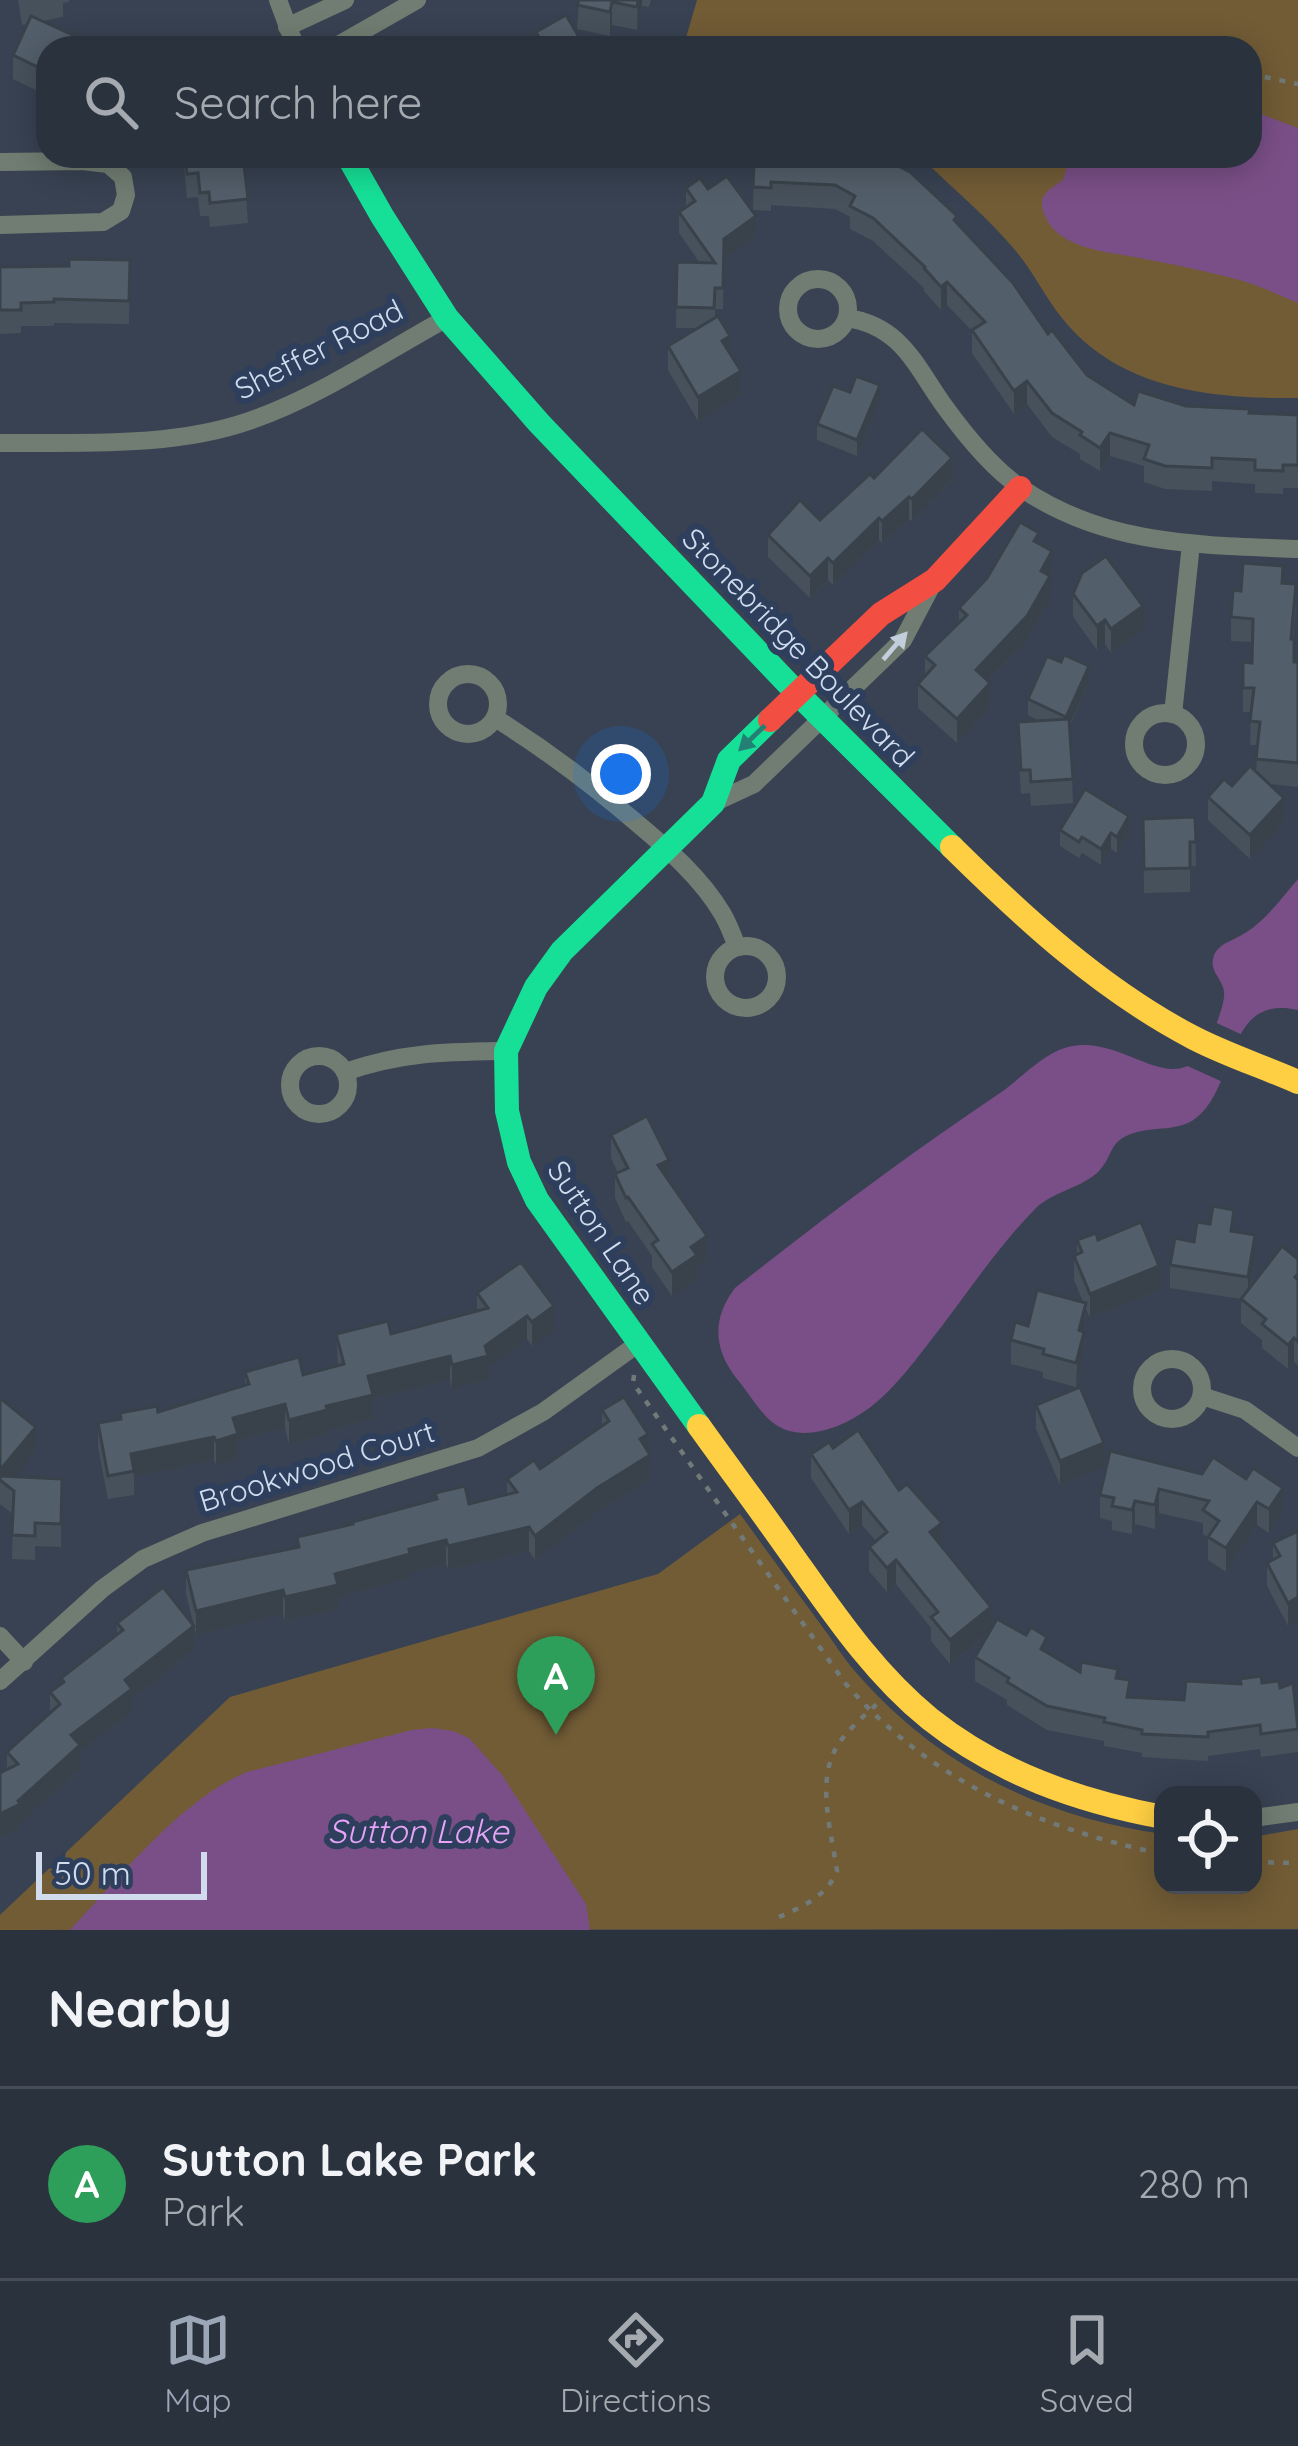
<!DOCTYPE html>
<html lang="en">
<head>
<meta charset="utf-8">
<style>
  body { margin:0; font-family:Quicksand,sans-serif; background:#363e49; color:#f1f3f6 }
  .controls { position:absolute; right:36px; bottom:36px; display:grid; overflow:hidden; border-radius:24px; box-shadow:0 6px 30px #0003 }
  .controls button { width:108px; height:108px; display:grid; place-items:center; padding:0; border:0; border-bottom:3px solid #464d58; background:#2a323e; color:#f1f3f6; font:60px sans-serif }
  .scale { position:absolute; left:36px; bottom:30px; width:171px; box-sizing:border-box; padding-left:12px; border:6px solid #d0dcee; border-top:0; font-size:33px; line-height:42px; white-space:nowrap; color:#d0dcee; -webkit-text-stroke:9px #2d3f5c; paint-order:stroke }
  .you { position:absolute; left:621px; top:774px; width:42px; height:42px; margin:-30px; border:9px solid #fff; border-radius:50%; background:#1a73e8; box-shadow:0 0 0 18px #1a73e833 }
  .badge { display:grid; place-items:center; width:78px; height:78px; border-radius:50%; background:#9ba6b7; color:#fff; font-size:39px; font-weight:700 }
  .pin { position:absolute; translate:-50% -99px; filter:drop-shadow(0 3px 6px #0008) }
  .pin::after { content:''; position:absolute; top:63px; width:42px; height:36px; background:inherit; clip-path:polygon(0 0,100% 0,50% 100%) }
  .list { margin:0; padding:0; list-style:none }
  h2 { display:flex; justify-content:space-between; align-items:center; height:156px; margin:0; padding:0 48px; font-size:51px }
  h2 small { font-size:39px; font-weight:400; color:#a5aab0 }
  .list li { display:grid; grid-template-columns:78px 1fr auto; gap:36px; align-items:center; box-sizing:border-box; height:192px; padding:0 48px; border-top:3px solid #464d58 }
  .list b { display:block; font-size:45px; white-space:nowrap }
  .list p { margin:0; font-size:39px; white-space:nowrap; color:#a5aab0 }
  .list em { font-size:39px; font-style:normal; color:#a5aab0 }
  .icon { flex:none; width:66px; height:66px; fill:none; stroke:currentColor; stroke-width:2; stroke-linecap:round; stroke-linejoin:round }
  .map { position:relative; flex:none; width:1298px; height:1930px; overflow:hidden }
  .search { position:absolute; background:#2a323e; box-shadow:0 6px 30px #0003; left:36px; right:36px; top:36px; height:132px; display:flex; align-items:center; gap:30px; box-sizing:border-box; padding:0 42px; border-radius:36px; color:#a5aab0; font-size:45px }
  .sheet { height:348px; background:#2a323e }
  nav { display:flex; justify-content:space-around; align-items:center; box-sizing:border-box; height:168px; border-top:3px solid #464d58; background:#2a323e; font-size:33px; color:#a5aab0 }
  nav a { display:grid; justify-items:center; gap:6px }
  nav .on { color:#9ba6b7 }
  .map>svg:first-child { display:block }
  .green { fill:#725c36 }
  .water { fill:#7a4f87 }
  .pier { fill:#384252 }
  .lines { fill:none; stroke-linecap:round; stroke-linejoin:round }
  .path { stroke:#717a78; stroke-width:4.5; stroke-dasharray:6 9; stroke-linecap:butt }
  .street { stroke:#717d72; stroke-width:18 }
  .fast { stroke:#16e098; stroke-width:24 }
  .slow { stroke:#ffcf43; stroke-width:24 }
  .jam { stroke:#f24e42; stroke-width:24 }
  .wall { fill:#47515b }
  .shaded-wall { fill:#39424a }
  .building { fill:#525e6a; stroke:#39424a; stroke-width:3 }
  .oneway { fill:#c2cedb }
  .oneway2 { fill:#247f74 }
  .labels { text-anchor:middle; stroke-width:12; stroke-linejoin:round; paint-order:stroke }
  .street-label { font-size:30px; fill:#d0dcee; stroke:#2d3f5c }
  .water-label { font-size:33px; font-style:italic; fill:#e7a3f8; stroke:#2d3f5c }
</style>
</head>
<body>
<div class="map">
<svg width="1298" height="1930" viewBox="0 0 1298 1930">
  <rect width="100%" height="100%" fill="#384252"/>
  <g class="green">
    <path d="M697 0H1298V398C1213 399 1119 390 1062 318 1045 297 1033 271 1015 250 990 220 958 193 929 165L917 156H1250V48H683Z"/>
    <path d="M740 1514C767 1551 794 1588 821 1625 834 1642 845 1661 860 1677 941 1768 1043 1817 1163 1834V1885H1253V1837L1298 1829V1929L0 1930V1915L230 1697 658 1574Z"/>
  </g>
  <g class="water">
    <path d="M1250 110 1298 128V303C1275 293 1253 283 1228 277 1200 270 1172 264 1145 259 1113 252 1060 251 1045 216 1036 196 1048 190 1063 180L1070 156H1250Z"/>
    <path d="M1298 879V1010C1224 993 1238 1086 1196 1118 1178 1132 1155 1126 1134 1133 1108 1141 1114 1155 1099 1171 1082 1188 1054 1191 1036 1208 998 1246 962 1301 928 1344 911 1366 894 1388 873 1405 847 1426 802 1446 772 1422 759 1411 748 1392 737 1379 713 1349 712 1318 735 1288 821 1220 909 1154 1000 1093 1020 1079 1037 1060 1059 1050 1113 1027 1163 1093 1197 1059 1207 1049 1226 1006 1224 992 1223 980 1210 972 1213 959 1216 945 1229 942 1240 936 1263 924 1281 899 1298 879Z"/>
    <path d="M432 1728 453 1731 469 1738 502 1775 586 1904 590 1930H70C119 1878 181 1799 247 1772L412 1730Z"/>
  </g>
  <path class="pier" d="M1210 1020 1247 1037 1225 1083 1183 1064 1193 1054Z"/>
  <g class="lines">
    <g class="path">
      <path d="M1250 74 1298 84"/>
      <path d="M634 1375 633 1383 845 1683C930 1781 1038 1828 1163 1854"/>
      <path d="M1253 1862 1298 1863"/>
      <path d="M779 1917C802 1907 827 1896 837 1871 832 1836 818 1788 833 1754 841 1735 863 1717 878 1703"/>
    </g>
    <g class="street">
      <path d="M278 0 296 48"/>
      <path d="M287 27 345 0"/>
      <path d="M333 48 417 0"/>
      <path d="M0 162 82 161 108 164 123 177 126 195 121 211 103 222 0 225"/>
      <circle cx="818" cy="309" r="30"/>
      <path d="M847 318C902 326 916 367 945 407 966 436 992 468 1021 488 1106 546 1200 545 1298 549"/>
      <path d="M0 443C82 442 171 448 249 421 319 397 383 353 447 318"/>
      <circle cx="468" cy="704" r="30"/>
      <circle cx="1165" cy="744" r="31"/>
      <path d="M1173 714 1191 544"/>
      <path d="M495 718C546 750 593 785 638 824 669 850 701 878 722 913 728 923 733 936 737 947"/>
      <path d="M713 803 754 784 903 640 934 581"/>
      <circle cx="746" cy="977" r="31"/>
      <circle cx="319" cy="1085" r="29"/>
      <path d="M345 1072C403 1052 446 1052 506 1051"/>
      <circle cx="1172" cy="1389" r="30"/>
      <path d="M1202 1396 1245 1410 1298 1448"/>
      <path d="M0 1636 24 1662"/>
      <path d="M0 1681 102 1589 143 1559 202 1533 478 1448 543 1412 639 1343"/>
      <path d="M1253 1818 1298 1812"/>
    </g>
    <g class="fast">
      <path d="M348 156 382 216 447 318 539 423 797 693 952 847"/>
      <path d="M699 1426 537 1200 519 1162 507 1111 506 1051 536 987 562 951 713 803 729 760 770 720"/>
    </g>
    <g class="slow">
      <path d="M952 847C1025 919 1102 990 1194 1038 1227 1055 1264 1067 1298 1082"/>
      <path d="M699 1426C729 1468 760 1509 790 1552 832 1611 873 1673 930 1719 998 1773 1078 1801 1163 1817"/>
    </g>
    <path class="jam" d="M770 720 881 614 935 580 1020 488"/>
  </g>
  <g class="wall">
    <path d="M18 0H69V2L63 3V17L43 21 88 48H48V96L13 79V55L27 24 22 25Z"/>
    <path d="M579 0H651L649 7 642 6 637 30 612 25 610 36 577 29Z"/>
    <path d="M183 156H243L248 223 210 227 209 216H200L198 197 187 198Z"/>
    <path d="M754 162 957 223 1048 334 1087 375 1134 405 1298 415V488H1283V494L1255 493V484L1212 481V491L1165 489 1144 482V466L1110 456 1100 471 1080 459V454L1052 437 1027 404 1014 414 972 353V331L947 305 941 310 924 291V288L873 241 850 229V217L835 209 771 205V211L753 210Z"/>
    <path d="M686 188 708 189 756 236 724 259 723 309H715V318L730 354 741 395 698 421 668 370V346L698 328H676L677 262 700 263 679 233V212L686 207Z"/>
    <path d="M130 260 129 324 54 323V326H21V333L0 334V267L69 266Z"/>
    <path d="M850 392 880 401 857 456 817 440V424Z"/>
    <path d="M874 478 952 480 912 521 909 519 882 543 879 540 833 585 828 580 810 598 768 557V535L820 520Z"/>
    <path d="M1039 544 1052 575 1050 578V599L1027 640 988 681 990 707 957 743 918 708V684L925 676V656L959 623V608Z"/>
    <path d="M1283 583 1296 607 1293 639 1294 662H1298V787L1270 784 1284 821 1250 859 1208 820V797L1232 786 1256 772 1258 745H1250L1251 712H1243V662L1252 663V642L1231 641V617L1241 591Z"/>
    <path d="M1073 594 1143 630 1111 653 1105 644 1097 650 1073 617Z"/>
    <path d="M1089 682 1070 726 1073 803 1031 806 1030 793 1021 794 1018 746V722L1039 721 1028 715V699Z"/>
    <path d="M1195 817 1196 866H1190V892L1144 893 1143 819Z"/>
    <path d="M1060 830 1129 832 1117 853 1111 849 1101 865 1082 853 1079 858 1060 846Z"/>
    <path d="M611 1135 669 1181 707 1260 697 1267V1279L672 1296 652 1267V1256L628 1221 626 1222 615 1198V1174L618 1173 611 1158Z"/>
    <path d="M1234 1231 1255 1259 1251 1286 1298 1259V1366L1294 1362 1288 1369 1262 1348V1340L1241 1323V1299L1170 1288V1265L1194 1242Z"/>
    <path d="M1077 1240H1098L1159 1290 1090 1318 1086 1309 1084 1355 1076 1387 1043 1378V1372L1011 1364V1340L1028 1326 1083 1302 1074 1280V1256L1077 1255Z"/>
    <path d="M477 1293 554 1330 532 1346 527 1339 488 1368V1380L452 1389 450 1380 373 1398V1419L327 1430V1434L289 1444 285 1428 238 1440V1458L216 1465 214 1460 134 1477V1495L108 1499 98 1447V1423L120 1419V1413L158 1412 245 1385V1372L303 1375 338 1366 336 1334H391L477 1311Z"/>
    <path d="M0 1398 36 1451 14 1477 62 1479 61 1547 35 1546V1560L12 1559 13 1514 0 1504Z"/>
    <path d="M1036 1405 1104 1467 1060 1485 1036 1429Z"/>
    <path d="M602 1410 648 1451 650 1479 597 1512 535 1560 529 1551 448 1570 446 1564 410 1572V1578L338 1597V1609L285 1621 283 1614 196 1635 194 1626V1649L132 1699V1712L80 1752V1769L20 1823V1828L0 1838V1773L7 1770V1752L50 1713V1692L61 1684V1678L117 1634V1623L194 1626 186 1594V1570L297 1547V1537L352 1524 435 1500V1493L469 1504 507 1494V1479L540 1469 602 1426Z"/>
    <path d="M833 1448 899 1490 942 1546 991 1629 1047 1653 1080 1672 1118 1678 1130 1697 1184 1700 1240 1684 1262 1683 1280 1688 1298 1718V1752L1261 1757 1260 1749 1208 1756V1761L1142 1757V1753L1104 1746V1741L1047 1730 1007 1705V1700L975 1681V1657L989 1633 950 1664 931 1641V1628L896 1584 887 1592 869 1571V1547L876 1541 862 1525 849 1534 811 1478V1454Z"/>
    <path d="M1110 1451 1283 1512 1269 1533 1257 1525 1226 1572 1208 1560V1538L1203 1534V1523L1159 1513 1155 1529 1135 1524 1132 1534 1112 1530V1521L1100 1518V1495Z"/>
    <path d="M1298 1531V1621L1288 1626 1267 1586V1563L1273 1560V1543Z"/>
  </g>
  <g class="shaded-wall">
    <path d="M638 0H642V6L637 30Z"/>
    <path d="M612 2V25L610 36V12Z"/>
    <path d="M579 37V48H570V41Z"/>
    <path d="M756 216V236L724 259 723 309 724 239Z"/>
    <path d="M947 282V305L941 310V287Z"/>
    <path d="M730 336V360L722 341Z"/>
    <path d="M741 371V395L698 421V397Z"/>
    <path d="M1027 381V404L1014 414V391Z"/>
    <path d="M880 385V401L857 456V440Z"/>
    <path d="M1110 433V456L1100 471V448Z"/>
    <path d="M952 458V480L912 521V499Z"/>
    <path d="M909 497V519L882 543V521Z"/>
    <path d="M879 518V540L833 585V563Z"/>
    <path d="M1052 551 1050 599 1027 640 976 693V670Z"/>
    <path d="M828 558V580L810 598V576Z"/>
    <path d="M1143 606V630L1111 653V629Z"/>
    <path d="M1105 620V644L1097 650V626Z"/>
    <path d="M1089 666V682L1066 733V717Z"/>
    <path d="M990 683V707L957 743V719Z"/>
    <path d="M1284 798V821L1250 859V835Z"/>
    <path d="M1129 816V832L1117 853V837Z"/>
    <path d="M1111 833V849L1101 865V849Z"/>
    <path d="M669 1160V1183L658 1165Z"/>
    <path d="M1255 1235V1259L1248 1301V1277Z"/>
    <path d="M707 1236V1260L697 1267V1279L672 1296V1272L691 1247Z"/>
    <path d="M1159 1266V1290L1090 1318V1294Z"/>
    <path d="M1086 1303 1084 1355 1076 1387 1079 1330Z"/>
    <path d="M554 1306V1330L532 1346V1322Z"/>
    <path d="M527 1316V1339L488 1368V1380L452 1389V1365L485 1346Z"/>
    <path d="M1294 1338V1362L1288 1369V1345Z"/>
    <path d="M450 1356V1380L373 1398V1419L327 1430V1434L289 1444V1420L326 1406 368 1376Z"/>
    <path d="M285 1404V1428L238 1440V1458L216 1465V1441L233 1418Z"/>
    <path d="M36 1427V1451L7 1486 0 1480V1470Z"/>
    <path d="M648 1434 650 1479 597 1512 535 1560V1536Z"/>
    <path d="M214 1437V1460L134 1477 131 1454Z"/>
    <path d="M1104 1443V1467L1060 1485V1461Z"/>
    <path d="M1283 1488V1512L1269 1533V1509Z"/>
    <path d="M1159 1489V1513L1155 1529V1505Z"/>
    <path d="M1135 1501V1524L1132 1534V1510Z"/>
    <path d="M862 1502V1525L849 1534V1510Z"/>
    <path d="M1257 1502V1525L1226 1572V1548Z"/>
    <path d="M942 1523V1546L930 1532Z"/>
    <path d="M529 1527V1551L448 1570V1546Z"/>
    <path d="M446 1540V1564L410 1572V1578L338 1597V1609L285 1621V1597L335 1574 409 1549Z"/>
    <path d="M896 1560V1584L887 1592V1568Z"/>
    <path d="M283 1590V1614L196 1635V1611Z"/>
    <path d="M1298 1597V1621L1288 1626V1603Z"/>
    <path d="M991 1607V1631L950 1664V1640Z"/>
    <path d="M194 1626V1649L132 1699V1712L80 1752V1769L20 1823V1828L0 1838V1814L18 1801 71 1735 125 1680Z"/>
  </g>
  <g class="building">
    <path d="M579 0H638L637 7 612 2 610 12 577 5Z"/>
    <path d="M566 15 579 37 570 41 574 48H536L543 44 536 32Z"/>
    <path d="M31 16 88 42 85 48H48V72L13 55Z"/>
    <rect x="413" y="41" width="74" height="7"/>
    <path d="M185 156H243L248 199 210 203 209 192 200 193 198 173 187 174Z"/>
    <path d="M769 156H878L910 172 957 216 954 220 1013 283 1048 334 1052 330 1087 375 1134 405 1138 391 1186 406 1250 409 1249 413 1298 415V465H1283V471L1255 470V460L1212 458V468L1165 466 1144 459 1149 445 1110 433 1100 448 1080 435 1082 432 1052 413 1027 381 1014 391 972 330 985 322 947 282 941 287 924 268 925 267 873 218 850 206 855 196 835 185 771 182V188L753 187 754 162 769 163Z"/>
    <path d="M727 176 756 216 724 239 723 288H715L714 308 676 307 677 262 715 263 679 212 695 201 686 188 700 178 708 189Z"/>
    <path d="M69 259 130 260 129 301 54 299V302L21 303V310H0V267L69 266Z"/>
    <path d="M718 316 730 336 722 341 741 371 698 397 668 346Z"/>
    <path d="M856 376 880 385 857 440 817 424 833 386 850 392Z"/>
    <path d="M922 429 952 458 912 499 909 497 882 521 879 518 833 563 828 558 810 576 768 535 800 500 820 520 870 474 874 478Z"/>
    <path d="M1020 522 1039 533 1034 541 1052 551 1041 571 1050 576 1027 616 976 670 990 683 957 719 918 684 935 665 925 656 967 615 959 608 987 578Z"/>
    <path d="M1106 556 1143 606 1111 629 1105 620 1097 626 1073 594 1082 573Z"/>
    <path d="M1243 563 1283 566 1282 583 1296 584 1291 639H1294V662H1298V763L1256 759 1260 722 1250 721 1254 688H1243V662L1252 663 1253 619 1231 617 1233 590 1241 591Z"/>
    <path d="M1064 655 1089 666 1066 717 1028 699 1047 656 1061 662Z"/>
    <path d="M1069 719 1073 779 1031 782 1030 770H1021L1018 722Z"/>
    <path d="M1250 766 1284 798 1250 835 1208 797 1224 779 1232 786Z"/>
    <path d="M1085 789 1129 816 1117 837 1111 833 1101 849 1082 837 1079 842 1060 830Z"/>
    <path d="M1195 817 1196 842H1190V868L1144 869 1143 819Z"/>
    <path d="M647 1116 669 1160 658 1165 707 1236 691 1247 697 1255 672 1272 652 1244 658 1240 628 1197 626 1198 615 1174 628 1168 611 1135Z"/>
    <path d="M1213 1206 1234 1210 1231 1231 1255 1235 1248 1277 1170 1265 1175 1238 1194 1242 1197 1222 1210 1224Z"/>
    <path d="M1141 1222 1159 1266 1090 1294 1074 1256 1082 1252 1077 1240 1096 1233 1098 1240Z"/>
    <path d="M1282 1246 1298 1259V1274L1295 1277 1298 1280V1342L1294 1338 1288 1345 1262 1324 1266 1319 1241 1299Z"/>
    <path d="M521 1262 554 1306 532 1322 527 1316 485 1346 488 1356 452 1365 450 1356 368 1376 373 1395 326 1406 327 1410 289 1420 285 1404 233 1418 238 1434 216 1441 214 1437 131 1454 134 1471 108 1476 98 1423 121 1419 120 1413 157 1406 158 1412 249 1384 245 1372 299 1357 303 1375 344 1364 336 1334 388 1321 391 1334 488 1308 477 1293Z"/>
    <path d="M1037 1290 1086 1303 1079 1330 1084 1332 1076 1363 1043 1354 1044 1349 1011 1340 1015 1322 1028 1326Z"/>
    <path d="M1080 1387 1104 1443 1060 1461 1036 1405Z"/>
    <path d="M624 1397 648 1434 640 1439 650 1455 597 1488 535 1536 529 1527 448 1546 446 1540 409 1549 410 1554 335 1574 338 1585 285 1597 283 1590 196 1611 186 1570 299 1547 297 1537 353 1524 352 1522 437 1499 435 1493 465 1486 469 1504 517 1492 507 1479 534 1460 540 1469 609 1421 602 1410Z"/>
    <path d="M0 1398 36 1427 0 1470Z"/>
    <path d="M858 1430 899 1490 907 1484 942 1523 930 1532 991 1607 950 1640 931 1617 938 1612 896 1560 887 1568 869 1547 887 1532 862 1502 849 1510 811 1454 829 1442 833 1448Z"/>
    <path d="M1110 1451 1202 1474 1213 1457 1246 1479 1253 1468 1283 1488 1269 1509 1257 1502 1226 1548 1208 1537 1219 1521 1203 1510 1209 1501 1159 1489 1155 1505 1135 1501 1132 1510 1112 1506 1114 1498 1100 1495Z"/>
    <path d="M0 1476 62 1479 61 1524 35 1523V1536L12 1535 14 1491 0 1480Z"/>
    <path d="M1298 1531V1597L1288 1603 1267 1563 1280 1556 1273 1543Z"/>
    <path d="M163 1587 194 1626 125 1680 132 1689 71 1735 80 1745 18 1801 20 1804 0 1814V1773L18 1764 7 1752 60 1704 50 1692 64 1682 61 1678 123 1630 117 1623Z"/>
    <path d="M997 1619 1026 1635 1031 1627 1047 1637 1041 1649 1080 1672 1081 1662 1118 1669 1116 1678 1130 1680 1127 1697 1184 1700 1186 1681 1241 1684 1240 1679 1261 1676 1262 1683 1279 1681 1280 1688 1293 1683 1298 1729 1261 1734 1260 1725 1208 1732V1737L1142 1734V1730L1104 1722 1105 1718 1047 1706 1007 1682 1009 1678 975 1657Z"/>
  </g>
  <defs><path id="oneway-solid" d="M-6-.8H1V-3.2L6.5 0L1 3.2V.8H-6Z" transform="scale(3)"/></defs>
  <use class="oneway" href="#oneway-solid" transform="translate(895 646) rotate(-49)"/>
  <use class="oneway2" href="#oneway-solid" transform="translate(752 738) rotate(136)"/>
  <g class="labels">
    <g class="street-label">
      <text transform="translate(319 350) rotate(-27)" y="10">Sheffer Road</text>
      <text transform="translate(798 648) rotate(46)" y="10">Stonebridge Boulevard</text>
      <text transform="translate(601 1233) rotate(56)" y="10">Sutton Lane</text>
      <text transform="translate(317 1467) rotate(-17)" y="10">Brookwood Court</text>
    </g>
    <g class="water-label">
      <text x="418" y="1843">Sutton Lake</text>
    </g>
  </g>
</svg>
<div class="controls">
<button><svg class="icon" aria-label="locate" viewBox="0 0 24 24"><circle cx="12" cy="12" r="6"/><path d="M12 2v4M12 18v4M2 12h4M18 12h4"/></svg></button>
</div>
<div class="scale">50 m</div>
<div class="you"></div>
<div class="pin badge" style="left:556px;top:1735px;background:#2e9e5b">A</div>
<div class="search"><svg class="icon" aria-label="search" viewBox="0 0 24 24"><circle cx="10" cy="10" r="6"/><path d="M15 15l6 6"/></svg>Search here</div>
</div>
<section class="sheet">
<h2>Nearby<small></small></h2>
<ul class="list">
<li><span class="badge" style="background:#2e9e5b">A</span><div><b>Sutton Lake Park</b><p>Park</p></div><em>280 m</em></li>
</ul>
</section>
<nav>
<a class="on"><svg class="icon" aria-label="map" viewBox="0 0 24 24"><path d="M3 6l6-2 6 2 6-2v14l-6 2-6-2-6 2zM9 4v14M15 6v14"/></svg>Map</a>
<a><svg class="icon" aria-label="directions" viewBox="0 0 24 24"><path d="M12 3l9 9-9 9-9-9zM9 14v-3h6M13 9l2 2-2 2"/></svg>Directions</a>
<a><svg class="icon" aria-label="saved" viewBox="0 0 24 24"><path d="M7 4h10v16l-5-4-5 4z"/></svg>Saved</a>
</nav>
</body>
</html>
